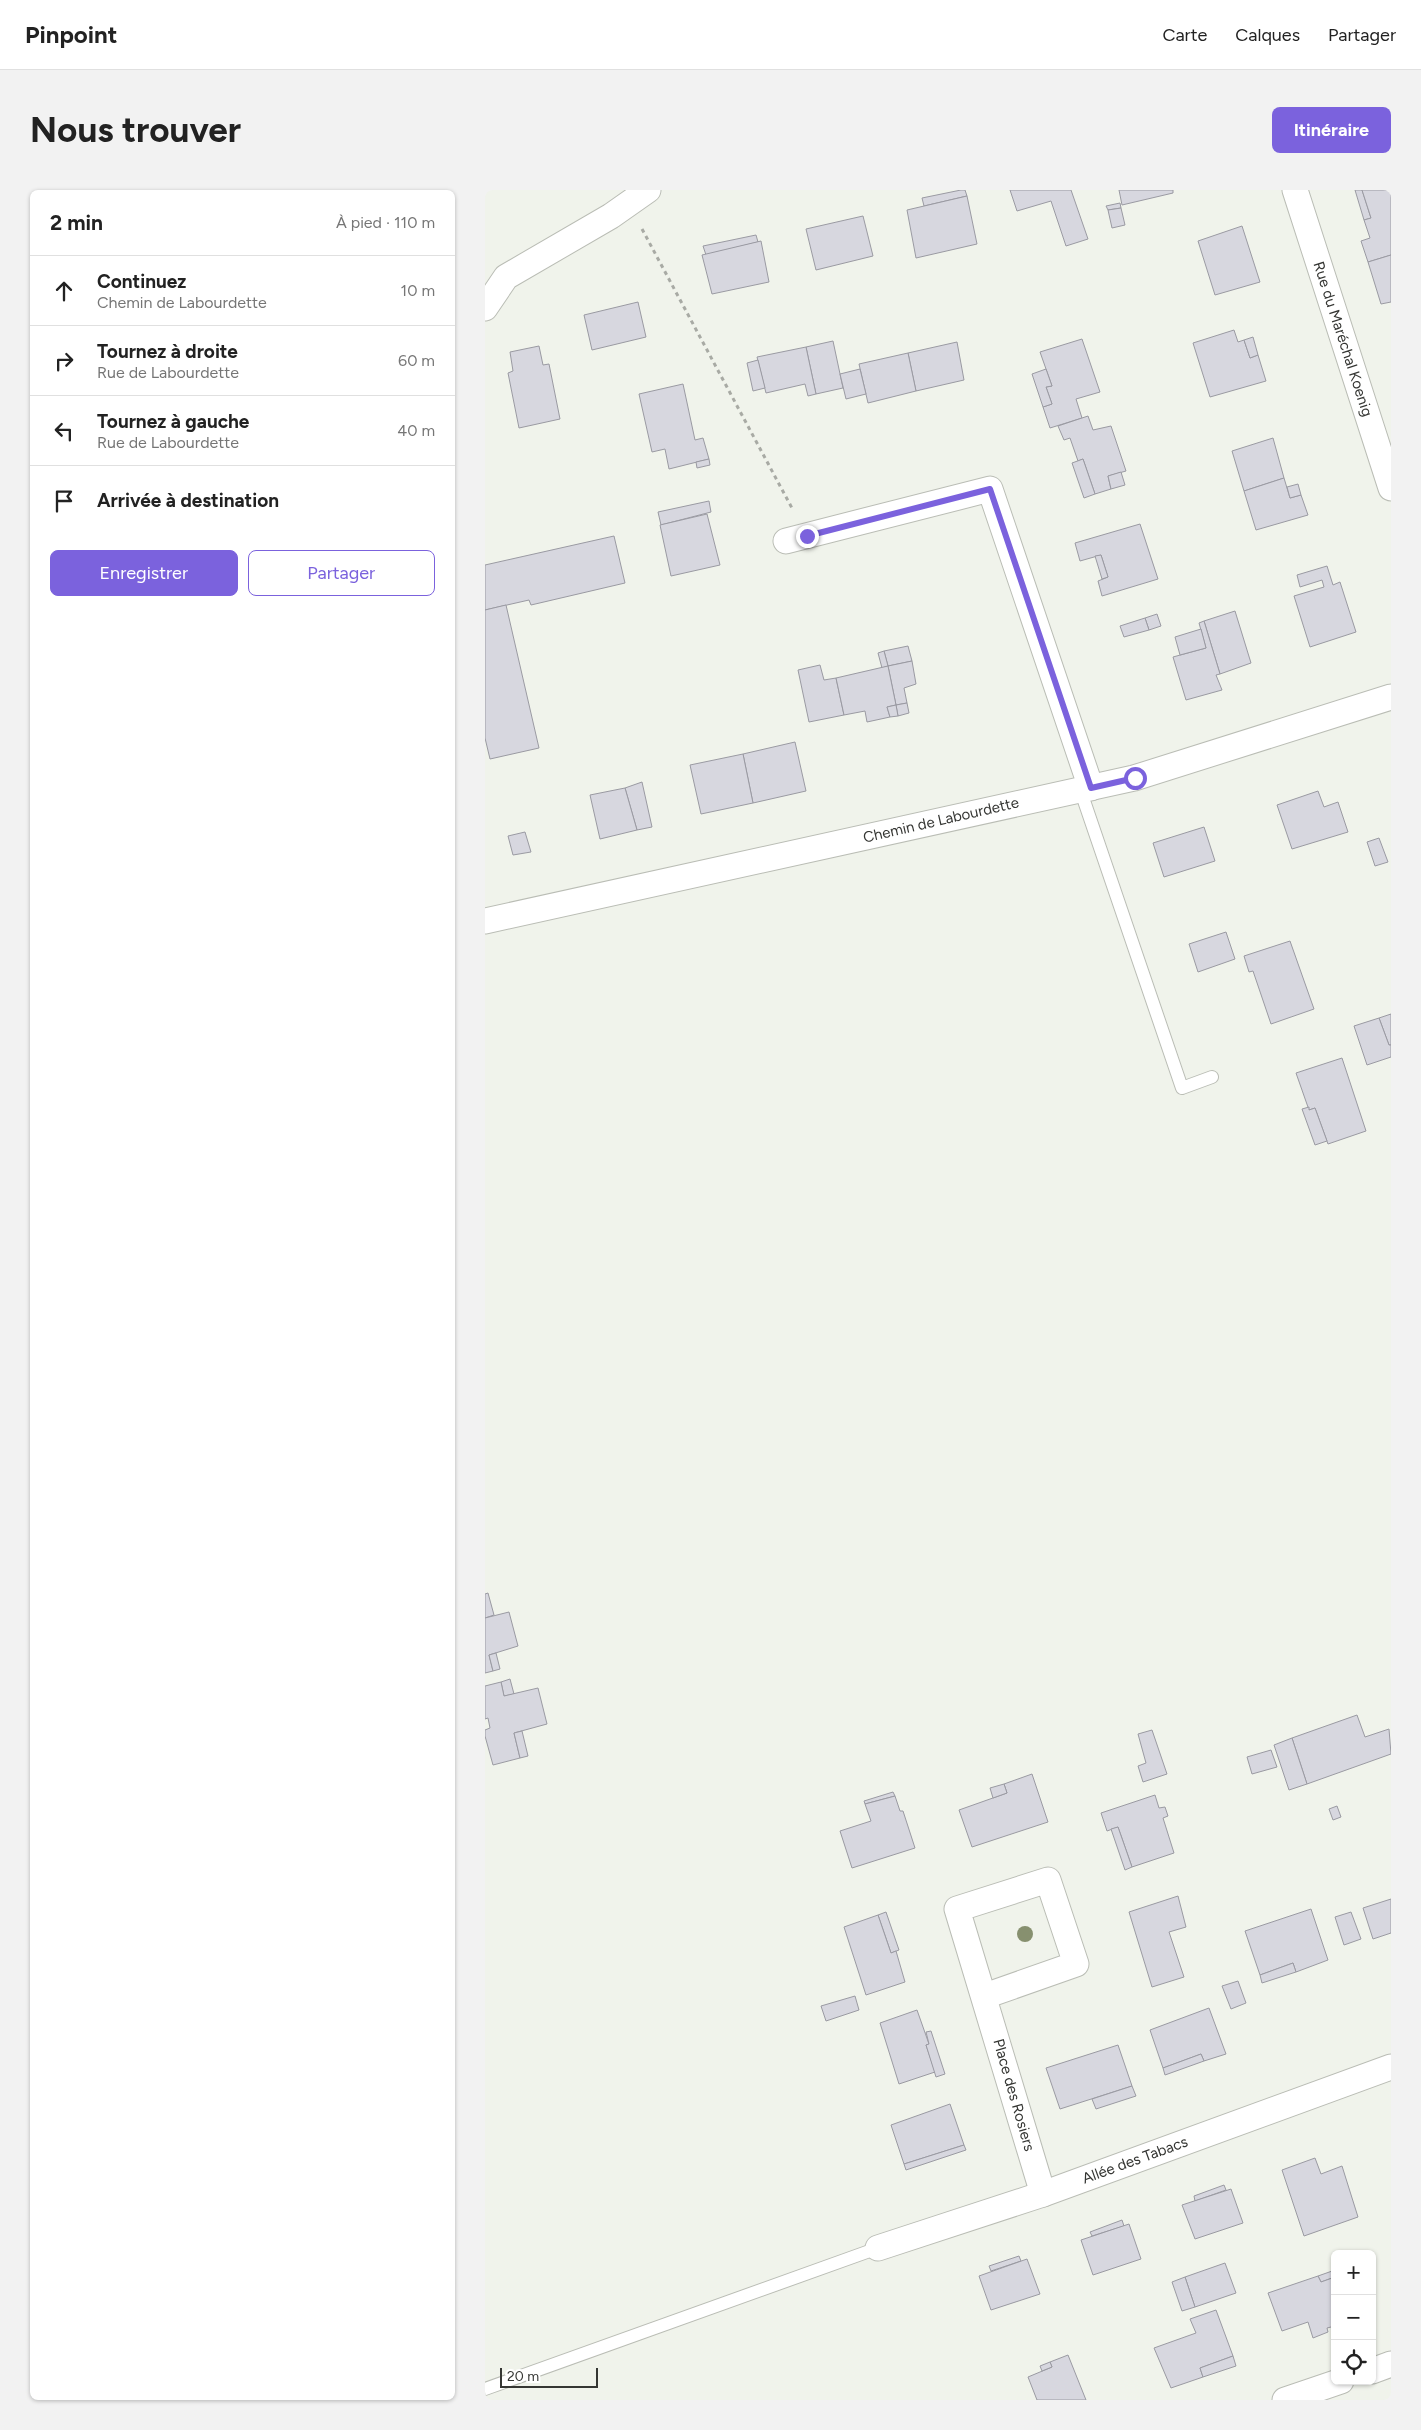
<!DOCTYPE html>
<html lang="fr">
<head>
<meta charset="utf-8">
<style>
  body { margin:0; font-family:Figtree,sans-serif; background:#f2f2f2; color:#222 }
  .controls { position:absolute; right:15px; bottom:15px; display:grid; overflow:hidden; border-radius:8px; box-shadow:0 1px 4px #0004 }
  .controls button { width:45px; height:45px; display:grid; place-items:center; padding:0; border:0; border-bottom:1px solid #e0e0e0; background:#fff; color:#222; font:25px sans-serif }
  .scale { position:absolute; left:15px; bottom:12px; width:98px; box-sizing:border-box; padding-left:5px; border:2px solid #353633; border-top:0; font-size:14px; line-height:18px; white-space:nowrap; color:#353633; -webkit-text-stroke:4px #fff; paint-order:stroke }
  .stop { position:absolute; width:15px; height:15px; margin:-11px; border:4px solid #7b62dd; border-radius:50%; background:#fff }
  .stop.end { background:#7b62dd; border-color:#fff; box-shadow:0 1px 5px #0008 }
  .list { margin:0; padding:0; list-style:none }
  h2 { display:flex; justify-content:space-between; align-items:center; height:65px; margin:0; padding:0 20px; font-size:21px }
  h2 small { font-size:16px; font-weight:400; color:#767676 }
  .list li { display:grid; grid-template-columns:32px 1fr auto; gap:15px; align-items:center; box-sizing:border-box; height:70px; padding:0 20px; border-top:1px solid #e0e0e0 }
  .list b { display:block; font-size:19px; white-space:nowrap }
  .list p { margin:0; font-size:16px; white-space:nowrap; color:#767676 }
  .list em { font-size:16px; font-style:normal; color:#767676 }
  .actions { display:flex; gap:10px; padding:15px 20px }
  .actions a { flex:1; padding:11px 0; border:1px solid #7b62dd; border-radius:8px; text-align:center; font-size:18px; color:#7b62dd }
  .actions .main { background:#7b62dd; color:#fff }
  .icon { flex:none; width:28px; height:28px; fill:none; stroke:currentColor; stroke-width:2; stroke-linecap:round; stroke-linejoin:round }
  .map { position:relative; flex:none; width:906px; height:2210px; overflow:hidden; border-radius:8px }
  header { display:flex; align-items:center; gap:30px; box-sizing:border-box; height:70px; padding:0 25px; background:#fff; border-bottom:1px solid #e0e0e0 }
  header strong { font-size:24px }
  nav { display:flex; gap:28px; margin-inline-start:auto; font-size:18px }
  .intro { display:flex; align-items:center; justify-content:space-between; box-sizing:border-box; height:120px; padding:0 30px }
  h1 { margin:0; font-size:35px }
  .button { padding:12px 22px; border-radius:8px; background:#7b62dd; color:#fff; font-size:18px; font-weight:700 }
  main { display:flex; gap:30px; padding:0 30px }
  aside { flex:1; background:#fff; border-radius:8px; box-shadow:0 1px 4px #0004 }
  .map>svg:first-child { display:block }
  .building { fill:#d7d7df; stroke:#9a9aa2 }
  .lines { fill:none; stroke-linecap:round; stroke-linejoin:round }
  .service-casing { stroke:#babdb5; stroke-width:14 }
  .minor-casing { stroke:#babdb5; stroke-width:27 }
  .path { stroke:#a8aaa4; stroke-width:3; stroke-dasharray:4 4; stroke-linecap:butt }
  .service { stroke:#fff; stroke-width:12 }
  .minor { stroke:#fff; stroke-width:25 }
  .tree { fill:#87906f }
  .route { stroke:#7b62dd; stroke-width:6 }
  .labels { text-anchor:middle; stroke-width:4; stroke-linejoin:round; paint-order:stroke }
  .street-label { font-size:15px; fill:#353633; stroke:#fff }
</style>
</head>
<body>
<header>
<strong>Pinpoint</strong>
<nav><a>Carte</a><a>Calques</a><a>Partager</a></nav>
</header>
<div class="intro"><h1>Nous trouver</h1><a class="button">Itinéraire</a></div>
<main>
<aside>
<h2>2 min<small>À pied · 110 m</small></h2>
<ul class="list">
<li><svg class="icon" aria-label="ahead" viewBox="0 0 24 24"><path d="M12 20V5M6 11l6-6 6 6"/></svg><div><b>Continuez</b><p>Chemin de Labourdette</p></div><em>10 m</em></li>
<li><svg class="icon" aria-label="right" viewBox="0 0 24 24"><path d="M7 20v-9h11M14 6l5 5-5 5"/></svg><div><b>Tournez à droite</b><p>Rue de Labourdette</p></div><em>60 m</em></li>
<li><svg class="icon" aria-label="left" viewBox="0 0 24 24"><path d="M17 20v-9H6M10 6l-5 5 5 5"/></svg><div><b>Tournez à gauche</b><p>Rue de Labourdette</p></div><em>40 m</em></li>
<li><svg class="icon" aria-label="arrive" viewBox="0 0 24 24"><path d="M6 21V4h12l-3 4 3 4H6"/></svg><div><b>Arrivée à destination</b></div></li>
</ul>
<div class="actions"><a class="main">Enregistrer</a><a>Partager</a></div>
</aside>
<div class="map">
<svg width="906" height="2210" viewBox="0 0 906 2210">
  <rect width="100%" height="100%" fill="#f0f3eb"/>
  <g class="building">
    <path d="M476 0H480L482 6 439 16 437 8Z"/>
    <path d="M525 0H586L603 49 581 56 566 11 532 21Z"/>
    <path d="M634 0H688V3L637 15Z"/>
    <path d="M870 0H877L886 28 879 30Z"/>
    <path d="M877 0H906V65L883 72 876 51 885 48 879 30 886 28Z"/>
    <path d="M482 6 492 54 431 68 422 20Z"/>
    <path d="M635 13 636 18 623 20 621 16Z"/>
    <path d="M636 18 640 35 627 38 623 20Z"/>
    <path d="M378 26 388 66 331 80 321 39Z"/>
    <path d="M757 36 775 92 730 105 713 51Z"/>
    <path d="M271 45 273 52 221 65 218 56Z"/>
    <path d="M276 51 284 92 227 104 217 65Z"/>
    <path d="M906 65V112L896 114 883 72Z"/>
    <path d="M153 112 161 147 107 160 99 125Z"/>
    <path d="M749 140 753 152 759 150 765 168 773 165 781 191 725 207 708 153Z"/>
    <path d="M768 147 773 165 765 168 759 150Z"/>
    <path d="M597 149 615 202 591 209 597 228 565 238 558 217 567 214 561 197 567 196 555 162Z"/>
    <path d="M348 151 358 198 331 204 321 157Z"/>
    <path d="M472 152 479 190 431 201 423 163Z"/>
    <path d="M54 156 58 175 64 174 75 229 34 238 23 183 28 181 25 162Z"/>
    <path d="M321 157 331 204 323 206 320 194 281 203 272 167Z"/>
    <path d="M423 163 431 201 383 213 374 174Z"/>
    <path d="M273 170 280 198 268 201 262 173Z"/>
    <path d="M375 179 381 204 361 209 355 184Z"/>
    <path d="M561 179 567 196 561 197 567 214 558 217 547 184Z"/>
    <path d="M198 194 210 250 218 248 224 269 184 279 180 259 167 262 154 204Z"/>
    <path d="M603 226 608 240 626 236 641 281 623 286 626 299 610 304 598 269 593 271 585 248 579 250 573 236Z"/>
    <path d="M788 248 799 288 759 301 747 261Z"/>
    <path d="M224 269 225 275 212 278 211 272Z"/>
    <path d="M598 269 610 304 599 308 587 273Z"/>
    <path d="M636 282 640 295 626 299 623 286Z"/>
    <path d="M799 288 805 308 816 305 823 325 771 340 759 301Z"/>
    <path d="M813 294 816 305 805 308 802 297Z"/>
    <path d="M224 311 226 322 176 335 173 322Z"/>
    <path d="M222 324 235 375 186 386 175 335Z"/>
    <path d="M655 334 673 389 617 406 613 391 623 387 616 365 595 371 590 353Z"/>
    <path d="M129 346 140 393 46 415 44 410 0 420V375Z"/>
    <path d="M616 365 623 387 617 389 610 366Z"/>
    <path d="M842 376 848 395 855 392 871 442 825 457 809 406 839 397 837 390 815 397 812 385Z"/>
    <path d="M21 415 54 558 5 569 0 548V420Z"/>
    <path d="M750 421 766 473 735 484 719 431Z"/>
    <path d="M672 424 676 436 664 440 660 428Z"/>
    <path d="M660 428 664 440 639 447 635 436Z"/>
    <path d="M719 431 735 484 731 485 737 500 701 510 688 467 721 458 714 433Z"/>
    <path d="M716 439 721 458 695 465 690 447Z"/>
    <path d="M423 456 427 471 403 476 399 461Z"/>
    <path d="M399 461 403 476 397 478 393 463Z"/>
    <path d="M427 471 431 494 419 498 422 513 411 515 403 476Z"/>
    <path d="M335 475 339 490 351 488 359 525 324 532 313 480Z"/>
    <path d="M403 476 411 515 402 517 405 527 382 532 380 521 359 525 351 488Z"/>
    <path d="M422 513 424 523 413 526 411 515Z"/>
    <path d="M411 515 413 526 405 527 402 517Z"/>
    <path d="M310 552 321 601 268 613 258 564Z"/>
    <path d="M258 564 268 613 216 624 205 575Z"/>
    <path d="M157 592 167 637 152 640 140 598Z"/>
    <path d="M140 598 152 640 115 649 105 605Z"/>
    <path d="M833 601 839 617 853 612 863 642 807 659 792 615Z"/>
    <path d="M719 637 730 671 679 687 668 653Z"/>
    <path d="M40 642 46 662 28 665 23 646Z"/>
    <path d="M894 648 903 672 890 676 882 652Z"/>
    <path d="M741 742 750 769 713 782 704 754Z"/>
    <path d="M805 751 829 819 786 834 768 781 764 782 759 766Z"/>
    <path d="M906 824V855H904L894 828Z"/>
    <path d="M894 828 904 855H906V867L882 875 869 836Z"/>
    <path d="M857 868 881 941 843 954 830 918 824 920 811 883Z"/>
    <path d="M824 917V920L830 918 842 951 830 955 817 919Z"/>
    <path d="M3 1403 9 1425 0 1428V1404Z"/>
    <path d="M24 1422 33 1456 4 1465 8 1481 0 1483V1428Z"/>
    <path d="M11 1463 15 1479 8 1481 4 1465Z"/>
    <path d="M25 1489 29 1504 19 1506 16 1492Z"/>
    <path d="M16 1492 19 1506 53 1498 62 1534 29 1543 35 1568 8 1575 0 1546V1540L5 1538 3 1528 0 1529V1496Z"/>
    <path d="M872 1525 880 1547 904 1539 906 1564 822 1594 807 1548Z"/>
    <path d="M667 1540 682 1584 658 1592 653 1576 661 1573 653 1544Z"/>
    <path d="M37 1541 43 1566 35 1568 29 1543Z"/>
    <path d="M807 1548 822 1594 804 1600 789 1555Z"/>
    <path d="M786 1560 792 1577 767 1584 762 1567Z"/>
    <path d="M547 1584 563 1632 487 1657 474 1620 522 1603 519 1594Z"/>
    <path d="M519 1594 522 1603 508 1608 505 1598Z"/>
    <path d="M408 1602 410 1606 380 1614 379 1611Z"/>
    <path d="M670 1605 674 1618 680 1617 683 1626 678 1628 689 1663 647 1677 633 1637 622 1641 616 1623Z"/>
    <path d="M410 1606 415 1621H418L430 1658 367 1678 355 1641 386 1631 380 1614Z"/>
    <path d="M852 1616 856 1627 848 1630 844 1619Z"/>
    <path d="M633 1637 647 1677 640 1680 626 1639Z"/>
    <path d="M693 1706 701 1737 684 1742 699 1787 667 1797 644 1722Z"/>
    <path d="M906 1709V1743L888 1749 878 1718Z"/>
    <path d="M826 1719 843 1770 811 1782 808 1773 775 1785 760 1741Z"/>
    <path d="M401 1722 414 1760 406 1763 393 1725Z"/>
    <path d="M866 1722 876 1749 859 1755 850 1727Z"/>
    <path d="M393 1725 406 1763 411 1761 420 1792 381 1805 359 1737Z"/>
    <path d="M808 1773 811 1782 777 1793 775 1785Z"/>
    <path d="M753 1791 761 1813 746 1819 737 1796Z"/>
    <path d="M370 1806 374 1820 341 1831 336 1816Z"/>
    <path d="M724 1818 741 1864 719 1871 716 1864 678 1878 665 1840Z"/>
    <path d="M432 1820 444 1854 441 1855 450 1882 414 1894 395 1833Z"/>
    <path d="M446 1841 460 1884 451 1887 441 1855 444 1854 441 1842Z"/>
    <path d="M633 1855 647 1896 575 1919 561 1878Z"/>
    <path d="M716 1864 719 1871 680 1885 678 1878Z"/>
    <path d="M647 1896 651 1906 611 1919 607 1909Z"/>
    <path d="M465 1914 479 1955 419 1974 406 1935Z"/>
    <path d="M479 1955 481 1960 421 1980 419 1974Z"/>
    <path d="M830 1968 836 1984 857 1976 873 2027 819 2046 797 1980Z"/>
    <path d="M739 1995 741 2000 710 2011 709 2006Z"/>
    <path d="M746 1999 758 2033 710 2049 697 2015Z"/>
    <path d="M637 2030 639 2036 607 2046 605 2042Z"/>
    <path d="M644 2034 656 2069 608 2085 596 2050Z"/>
    <path d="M534 2066 536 2071 506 2081 504 2076Z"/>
    <path d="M542 2069 555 2104 506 2120 494 2086Z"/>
    <path d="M740 2073 751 2103 710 2117 700 2087Z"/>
    <path d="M850 2080V2087L836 2092 833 2086Z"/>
    <path d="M833 2086 836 2092 850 2087V2130L848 2131 850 2136 842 2138 843 2142 828 2148 823 2132 797 2141 783 2103Z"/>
    <path d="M700 2087 710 2117 697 2121 687 2092Z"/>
    <path d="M731 2120 748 2166 715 2178 718 2187 686 2198 669 2158 711 2143 705 2129Z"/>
    <path d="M583 2165 601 2210H552L543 2187 567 2177 565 2172Z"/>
    <path d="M748 2166 751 2176 718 2187 715 2178Z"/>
    <path d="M565 2172 567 2177 557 2181 555 2176Z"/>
  </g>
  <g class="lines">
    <defs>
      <g id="service">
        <path d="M595 599 697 898 727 887"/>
        <path d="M0 2199 393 2058"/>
      </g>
      <g id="minor">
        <path d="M810 0 906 298"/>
        <path d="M0 118 21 87 126 26 163 0"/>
        <path d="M301 351 505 299 606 598"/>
        <path d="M0 731 649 588 906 507"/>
        <path d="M500 1806 591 1774 563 1690 472 1719 558 2004"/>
        <path d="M393 2058 558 2004 906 1877"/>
        <path d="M887 2181 906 2174"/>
        <path d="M800 2210 856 2191"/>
      </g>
    </defs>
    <use href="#service" class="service-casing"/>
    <use href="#minor" class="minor-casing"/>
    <path class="path" d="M157 39 308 320"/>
    <use href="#service" class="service"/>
    <use href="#minor" class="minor"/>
  </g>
  <circle class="tree" cx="540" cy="1744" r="8"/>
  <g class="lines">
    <path class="route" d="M322 346 505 299 606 598 650 588"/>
  </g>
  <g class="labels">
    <g class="street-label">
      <text transform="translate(858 149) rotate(72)" y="5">Rue du Maréchal Koenig</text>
      <text transform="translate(456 630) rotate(-13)" y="5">Chemin de Labourdette</text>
      <text transform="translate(529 1905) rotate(74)" y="5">Place des Rosiers</text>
      <text transform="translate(650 1970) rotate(-20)" y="5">Allée des Tabacs</text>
    </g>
  </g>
</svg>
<div class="controls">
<button>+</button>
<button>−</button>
<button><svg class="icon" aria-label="locate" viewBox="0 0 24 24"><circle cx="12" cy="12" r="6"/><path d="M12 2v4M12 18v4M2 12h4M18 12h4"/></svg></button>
</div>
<div class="scale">20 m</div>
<div class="stop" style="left:650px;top:588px"></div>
<div class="stop end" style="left:322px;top:346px"></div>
</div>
</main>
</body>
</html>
